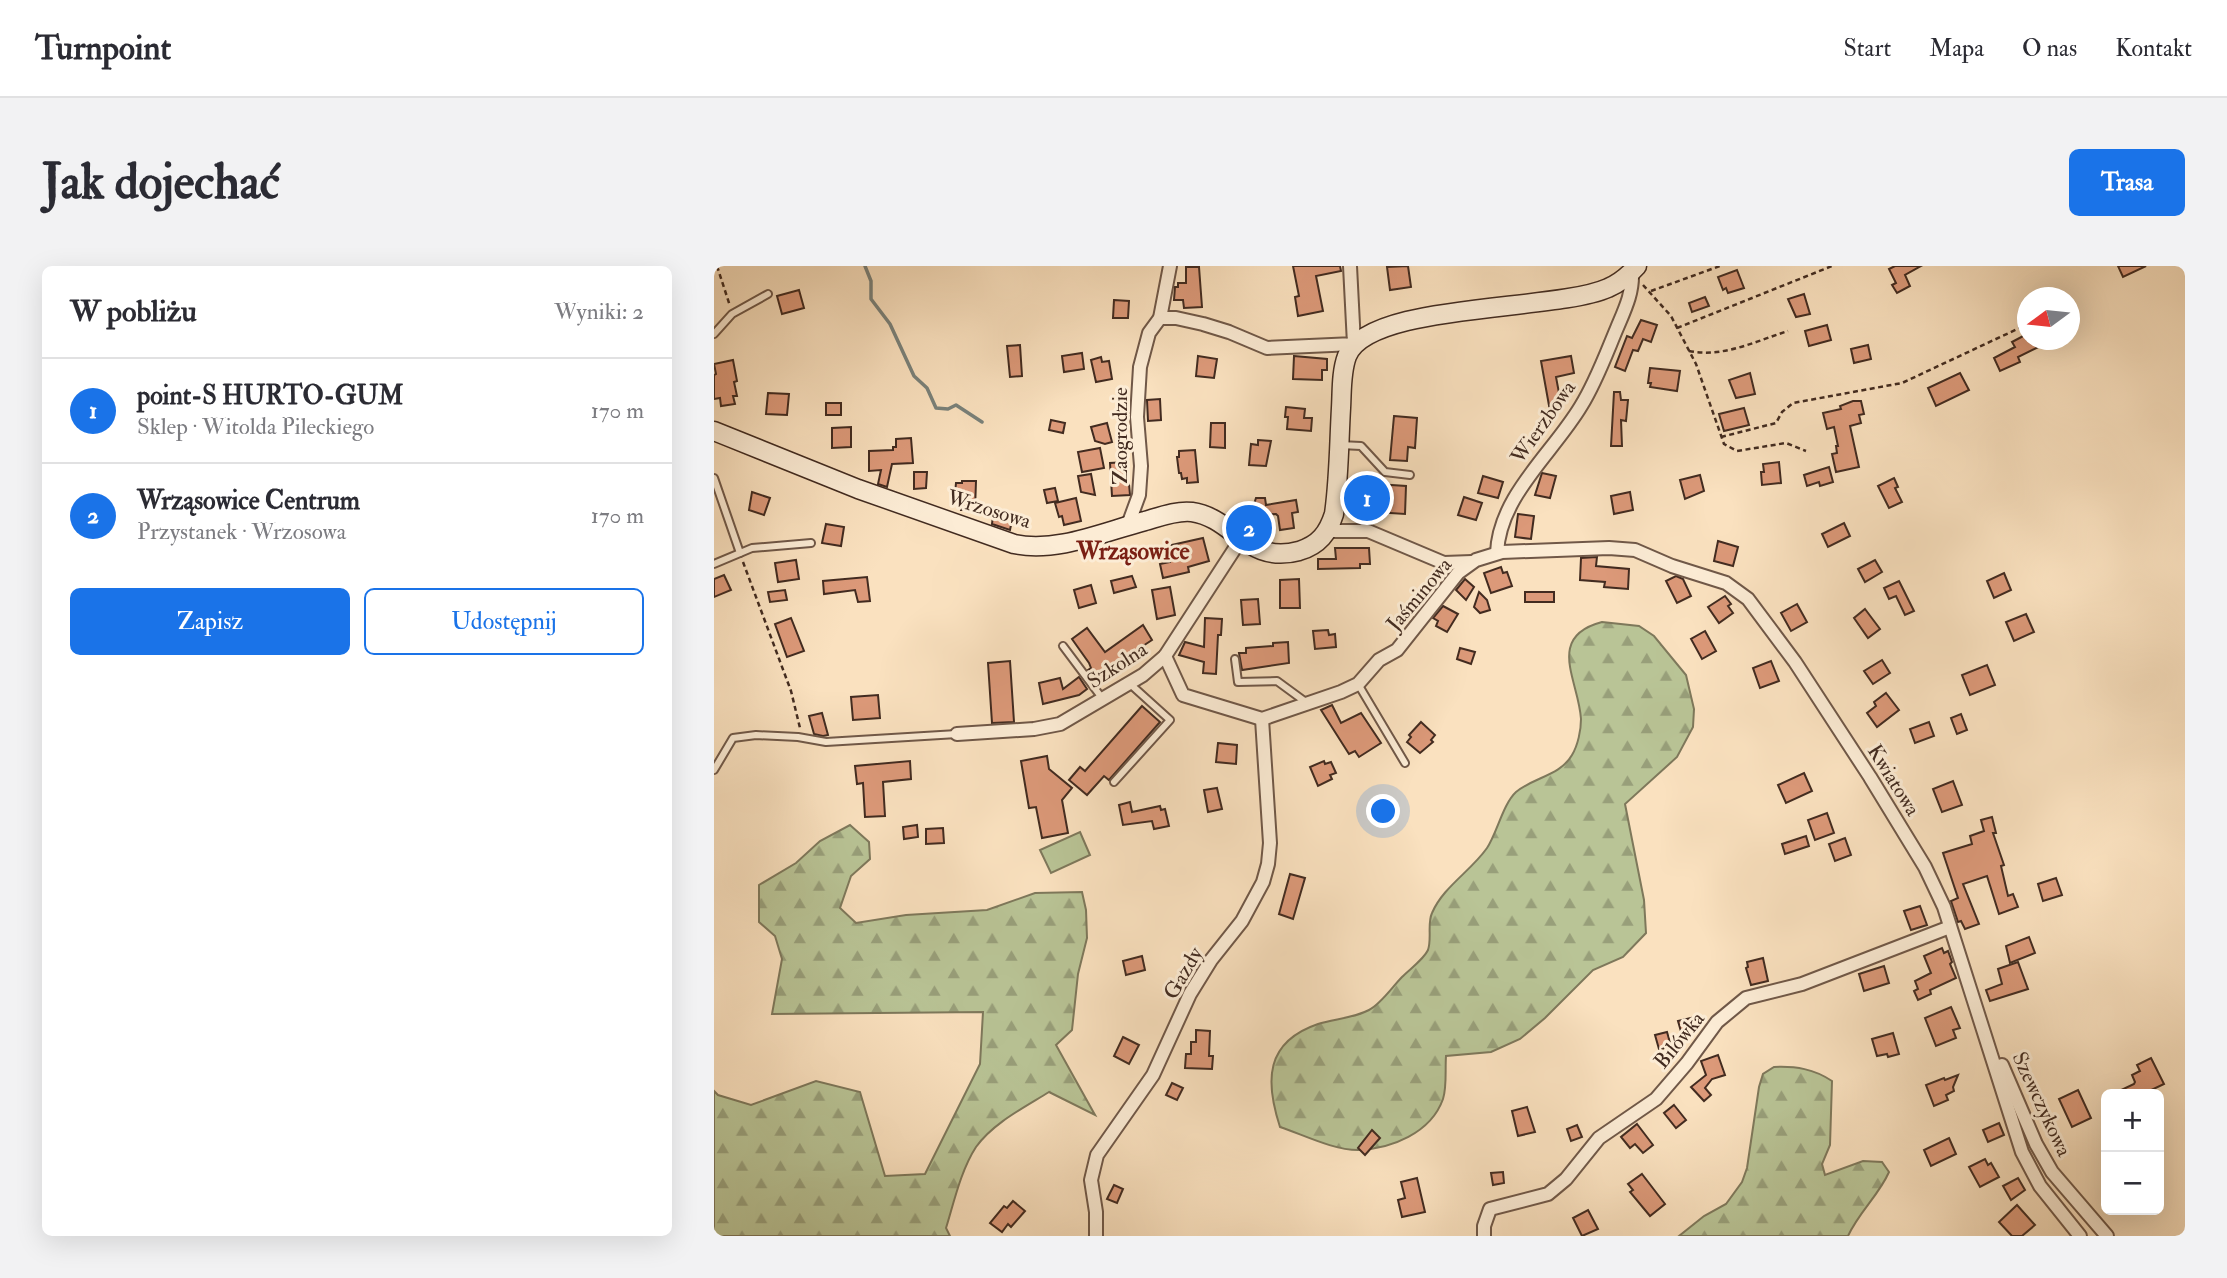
<!DOCTYPE html>
<html lang="pl">
<head>
<meta charset="utf-8">
<style>
  body { margin:0; font-family:"IM FELL Double Pica",serif; background:#f2f2f3; color:#2b2b33 }
  .controls { position:absolute; right:21px; bottom:21px; display:grid; overflow:hidden; border-radius:10px; box-shadow:0 7px 28px #0002 }
  .controls button { width:63px; height:63px; display:grid; place-items:center; padding:0; border:0; border-bottom:2px solid #e1e1e2; background:#fff; color:#2b2b33; font:35px sans-serif }
  .compass { position:absolute; left:1303px; top:21px; width:63px; height:63px; border-radius:50%; background:#fff; box-shadow:0 7px 28px #0002; rotate:255deg }
  .you { position:absolute; left:670px; top:546px; width:24px; height:24px; margin:-18px; border:5px solid #fff; border-radius:50%; background:#1a73e8; box-shadow:0 0 0 10px #1a73e833 }
  .badge { display:grid; place-items:center; width:46px; height:46px; border-radius:50%; background:#1a73e8; color:#fff; font-size:23px; font-weight:700 }
  .pin { position:absolute; translate:-50% -50%; border:4px solid #fff; box-shadow:0 2px 7px #0006 }
  .list { margin:0; padding:0; list-style:none }
  h2 { display:flex; justify-content:space-between; align-items:center; height:91px; margin:0; padding:0 28px; font-size:30px }
  h2 small { font-size:23px; font-weight:400; color:#7c7c81 }
  .list li { display:grid; grid-template-columns:46px 1fr auto; gap:21px; align-items:center; box-sizing:border-box; height:105px; padding:0 28px; border-top:2px solid #e1e1e2 }
  .list b { display:block; font-size:26px; white-space:nowrap }
  .list p { margin:0; font-size:23px; white-space:nowrap; color:#7c7c81 }
  .list em { font-size:23px; font-style:normal; color:#7c7c81 }
  .actions { display:flex; gap:14px; padding:21px 28px }
  .actions a { flex:1; padding:16px 0; border:2px solid #1a73e8; border-radius:10px; text-align:center; font-size:24px; color:#1a73e8 }
  .actions .main { background:#1a73e8; color:#fff }
  .map { position:relative; flex:none; width:1471px; height:970px; overflow:hidden; border-radius:10px }
  header { display:flex; align-items:center; gap:42px; box-sizing:border-box; height:98px; padding:0 35px; background:#fff; border-bottom:2px solid #e1e1e2 }
  header strong { font-size:33px }
  nav { display:flex; gap:38px; margin-inline-start:auto; font-size:24px }
  .intro { display:flex; align-items:center; justify-content:space-between; box-sizing:border-box; height:168px; padding:0 42px }
  h1 { margin:0; font-size:49px }
  .button { padding:18px 32px; border-radius:10px; background:#1a73e8; color:#fff; font-size:24px; font-weight:700 }
  main { display:flex; gap:42px; padding:0 42px }
  aside { flex:1; background:#fff; border-radius:10px; box-shadow:0 7px 28px #0002 }
  .map>svg:first-child { display:block }
  .green { fill:#b9c496; stroke:#7e785b; stroke-width:2 }
  .forest { fill:url(#forest-firs); stroke:#7e785b; stroke-width:2 }
  .lines { fill:none; stroke-linecap:round; stroke-linejoin:round }
  .stream { stroke:#7a827b; stroke-width:3.5 }
  .building { fill:#dc9979; stroke:#422b20; stroke-width:2 }
  .lane-casing { stroke:#705848; stroke-width:10 }
  .street-casing { stroke:#705848; stroke-width:16 }
  .secondary-casing { stroke:#422b20; stroke-width:21 }
  .path { stroke:#422b20; stroke-width:2.5; stroke-dasharray:5 3.5; stroke-linecap:butt }
  .lane { stroke:#fcecd5; stroke-width:6 }
  .street { stroke:#fcecd5; stroke-width:12 }
  .secondary { stroke:#fcecd5; stroke-width:18 }
  .labels { text-anchor:middle; stroke-width:6; stroke-linejoin:round; paint-order:stroke }
  .street-label { font-size:21px; fill:#422b20; stroke:#fcecd5 }
  .quarter-label { font-size:24px; font-weight:bold; fill:#7a1f14; stroke:#fcecd5 }
</style>
</head>
<body>
<header>
<strong>Turnpoint</strong>
<nav><a>Start</a><a>Mapa</a><a>O nas</a><a>Kontakt</a></nav>
</header>
<div class="intro"><h1>Jak dojechać</h1><a class="button">Trasa</a></div>
<main>
<aside>
<h2>W pobliżu<small>Wyniki: 2</small></h2>
<ul class="list">
<li><span class="badge">1</span><div><b>point-S HURTO-GUM</b><p>Sklep · Witolda Pileckiego</p></div><em>170 m</em></li>
<li><span class="badge">2</span><div><b>Wrząsowice Centrum</b><p>Przystanek · Wrzosowa</p></div><em>170 m</em></li>
</ul>
<div class="actions"><a class="main">Zapisz</a><a>Udostępnij</a></div>
</aside>
<div class="map">
<svg width="1471" height="970" viewBox="0 0 1471 970">
  <defs>
    <pattern id="forest-firs" width="22" height="20" patternUnits="userSpaceOnUse" patternTransform="scale(1.75)"><rect width="22" height="20" fill="#b9c496"/><path d="M5 1l3.5 6h-7zM16 11l3.5 6h-7z" fill="#989f7a"/></pattern>
  </defs>
  <rect width="100%" height="100%" fill="#fae1bf"/>
  <filter id="stains"><feTurbulence type="fractalNoise" baseFrequency=".00286" numOctaves="4"/><feColorMatrix values="0 0 0 0 .2 0 0 0 0 .09 0 0 0 0 .02 0 0 0 .5 -.17"/></filter>
  <radialGradient id="worn" r=".72"><stop offset=".6" stop-color="#630" stop-opacity="0"/><stop offset="1" stop-color="#630" stop-opacity=".3"/></radialGradient>
  <path class="green" d="M366 566 376 589 337 607 326 584Z"/>
  <g class="forest">
    <path d="M888 356 925 360 940 370 972 409 980 443 979 461 963 491 911 538 930 634 932 667 909 691 879 704 831 752 806 773 777 786 732 790C731 803 733 821 729 833 717 867 677 883 644 884 619 884 590 869 566 861 551 815 551 776 604 758 620 753 640 752 655 744 667 738 679 720 688 711 696 703 710 693 714 684 718 672 713 658 718 647 729 621 757 605 773 582 783 567 789 538 802 526 820 511 846 510 858 489 864 479 867 464 867 453 865 415 831 371 888 356Z"/>
    <path d="M136 559 155 576 156 593 137 610 126 642 142 657 192 649 273 644 321 627 368 626 372 644 373 672 364 708 358 764 342 779 381 849 335 826C311 841 279 857 262 881 247 904 240 936 232 962L236 970H0V825L4 829 37 839 102 815 146 826 171 910 211 908 266 798 269 746 58 748 68 693 61 670 45 656V619L82 597 106 575Z"/>
    <path d="M1060 801C1082 800 1100 803 1118 815L1116 879 1108 898 1111 909 1149 895 1168 896 1175 906C1165 929 1145 946 1134 970H965L990 950 1012 938 1028 916 1033 902 1045 821 1049 808Z"/>
  </g>
  <g class="lines">
    <path class="stream" d="M151 0 157 15V33L176 58 200 110 213 122 222 142 234 143 242 139 268 156"/>
  </g>
  <g class="building">
    <path d="M579 0H626L627 5 602 10 609 45 584 50 581 31 585 30Z"/>
    <path d="M694 0 697 21 676 24 673 1Z"/>
    <path d="M1181 0H1207L1191 9 1196 20 1183 27 1178 19 1182 17 1175 3Z"/>
    <path d="M1404 0H1432L1409 11Z"/>
    <path d="M472 1H485L488 41 470 42 469 34H460L461 21H464V17H472Z"/>
    <path d="M1023 4 1030 22 1014 27 1012 22 1009 24 1004 11Z"/>
    <path d="M85 24 90 42 68 48 63 30Z"/>
    <path d="M1090 28 1096 48 1082 51 1074 33Z"/>
    <path d="M991 31 995 40 978 46 975 37Z"/>
    <path d="M400 34 415 35 414 52H399Z"/>
    <path d="M927 54 943 59 937 76 929 73 924 85 919 84 911 105 901 101 913 70 918 72Z"/>
    <path d="M1113 59 1117 74 1095 80 1091 65Z"/>
    <path d="M1313 68V74H1339L1304 91 1306 96 1286 105 1280 92 1301 81 1298 76Z"/>
    <path d="M306 79 308 110 296 111 293 80Z"/>
    <path d="M1154 79 1157 93 1140 97 1137 83Z"/>
    <path d="M368 87 370 103 350 106 348 90Z"/>
    <path d="M484 90 503 93 500 112 482 110Z"/>
    <path d="M580 90 613 93V104H608V114L579 113Z"/>
    <path d="M857 90 860 107 842 111 848 143 836 145 827 95Z"/>
    <path d="M387 91 388 96 395 95 398 113 382 116 377 94Z"/>
    <path d="M19 94 23 115 20 116 23 130H19L21 138 7 140 6 132 0 133V109L2 108 0 98Z"/>
    <path d="M936 102 966 105 963 125 936 121 937 117H934Z"/>
    <path d="M1036 107 1041 128 1022 132 1015 114Z"/>
    <path d="M1246 107 1255 124 1222 140 1214 122Z"/>
    <path d="M900 126H906L907 134H914L912 155 907 154 908 180H897Z"/>
    <path d="M54 127 75 128 73 149 52 148Z"/>
    <path d="M446 133 447 154 434 155 433 134Z"/>
    <path d="M1139 135H1147L1150 148 1145 149 1147 157 1136 160 1145 201 1122 206 1118 188 1123 187 1122 180H1124L1120 161 1113 163 1109 147 1127 143 1126 140Z"/>
    <rect x="112" y="137" width="15" height="12"/>
    <path d="M572 141 591 143 590 152H598L597 165 573 163 574 151H571Z"/>
    <path d="M1030 142 1035 159 1010 165 1005 148Z"/>
    <path d="M680 150 703 152 701 182 694 181 693 195 676 194Z"/>
    <path d="M337 154 351 157 349 167 335 164Z"/>
    <path d="M393 157 398 176 391 178 381 175 377 161Z"/>
    <path d="M497 157H511V182L496 181Z"/>
    <path d="M137 161V181L118 182V162Z"/>
    <path d="M197 172 199 197 178 198 173 221 164 218 167 204 155 205V185L179 184V181H182V173Z"/>
    <path d="M544 174 557 175 552 200 535 199 537 178 544 179Z"/>
    <path d="M386 182 390 202 368 206 364 186Z"/>
    <path d="M481 184 484 216 473 217V212L468 213 467 207H465L463 191H465V185Z"/>
    <path d="M413 196 416 229 398 230 396 197Z"/>
    <path d="M1065 196 1067 217 1048 219 1047 206H1050L1049 198Z"/>
    <path d="M1115 201 1119 216 1106 220 1105 216 1093 220 1090 209Z"/>
    <path d="M200 206H213L212 222 200 223Z"/>
    <path d="M828 207 842 210 836 232 821 229Z"/>
    <path d="M377 208 381 229 367 226 364 210Z"/>
    <path d="M986 209 990 225 971 233 966 214Z"/>
    <path d="M769 210 789 216 784 232 764 227Z"/>
    <path d="M1180 212 1184 221 1181 222 1188 236 1175 242 1164 220Z"/>
    <path d="M248 215H262L261 244H247L248 227H241L242 217H248Z"/>
    <path d="M647 217 692 220 691 248 646 245Z"/>
    <path d="M341 222 344 235 333 237 330 224Z"/>
    <path d="M38 226 56 232 50 249 35 244Z"/>
    <path d="M916 226 919 244 900 248 897 230Z"/>
    <path d="M750 231 768 237 762 254 744 249Z"/>
    <path d="M362 232 367 255 350 259 348 250 345 251 341 237Z"/>
    <path d="M542 232H551L552 239 582 234 584 246 578 247 580 262 566 264 564 250 562 248 526 250V244L539 241Z"/>
    <path d="M804 248 820 250 817 273 801 271Z"/>
    <path d="M279 250 298 254 296 264 278 258Z"/>
    <path d="M1130 257 1136 270 1114 281 1108 268Z"/>
    <path d="M112 258 130 261 127 280 108 277Z"/>
    <path d="M489 272 495 295 474 301 475 306 449 312 446 298 456 296 453 280Z"/>
    <path d="M1004 275 1024 281 1019 300 1000 295Z"/>
    <path d="M621 282H655L656 298H646V302L604 303V293H622Z"/>
    <path d="M883 291 882 300 915 303 914 323 890 321 891 316 866 314 867 292Z"/>
    <path d="M82 294 85 313 64 316 61 297Z"/>
    <path d="M1161 294 1168 306 1151 316 1144 303Z"/>
    <path d="M787 301 789 307 793 306 798 320 777 327 770 307Z"/>
    <path d="M1290 307 1297 324 1280 332 1273 315Z"/>
    <path d="M10 309 17 324 0 331V313Z"/>
    <path d="M418 310 422 321 400 327 397 315Z"/>
    <path d="M962 310 969 313 977 330 963 337 952 315Z"/>
    <path d="M153 311 156 335 144 336 141 324 110 328 109 315Z"/>
    <path d="M585 313 586 342H566V314Z"/>
    <path d="M751 313 760 321 752 334 742 324Z"/>
    <path d="M1185 315 1200 345 1191 349 1182 330 1175 333 1170 322Z"/>
    <path d="M377 319 382 337 365 342 360 324Z"/>
    <path d="M456 321 461 349 443 353 438 324Z"/>
    <path d="M71 324 73 334 56 336 54 326Z"/>
    <path d="M765 326 773 334 776 344 766 347 760 341Z"/>
    <rect x="811" y="326" width="29" height="10"/>
    <path d="M1011 330 1017 338 1014 340 1019 347 1005 357 994 341Z"/>
    <path d="M544 333 546 358 529 359 527 334Z"/>
    <path d="M1083 338 1093 356 1077 365 1067 347Z"/>
    <path d="M729 340 744 348 733 366 722 360 724 355 719 352Z"/>
    <path d="M1151 343 1166 363 1154 372 1140 352Z"/>
    <path d="M1312 348 1320 366 1300 375 1292 356Z"/>
    <path d="M77 352 90 385 73 391 61 358Z"/>
    <path d="M491 352 508 353 507 369H504L502 408 489 407 490 396 465 389 471 376 490 381Z"/>
    <path d="M429 359 438 374 380 412 374 404 377 402 375 397 358 373 373 362 391 386Z"/>
    <path d="M614 364 615 369 621 368 622 381 601 383 599 365Z"/>
    <path d="M991 365 1002 385 988 393 977 373Z"/>
    <path d="M574 376 575 397 528 404 525 387H532V382L559 380V377Z"/>
    <path d="M746 382 761 386 757 398 743 393Z"/>
    <path d="M1168 394 1176 407 1159 418 1150 405Z"/>
    <path d="M296 395 300 456 278 457 274 397Z"/>
    <path d="M1057 395 1065 415 1046 422 1039 402Z"/>
    <path d="M1273 399 1281 419 1256 429 1248 409Z"/>
    <path d="M365 411 373 423 365 429 329 438 325 417 346 412 349 423Z"/>
    <path d="M1172 427 1185 444 1163 461 1153 447 1162 440 1160 436Z"/>
    <path d="M164 429 166 452 139 454 137 431Z"/>
    <path d="M618 439 627 457 647 447 667 477 645 491 641 485 635 488 607 444Z"/>
    <path d="M428 440 446 456 395 514 390 510 373 529 355 514 366 501 371 505Z"/>
    <path d="M108 447 114 469 109 470 100 468 95 450Z"/>
    <path d="M1247 448 1253 464 1243 468 1237 452Z"/>
    <path d="M707 456 721 469 717 474 719 476 706 487 693 476 697 471 695 469Z"/>
    <path d="M1215 456 1220 470 1201 477 1196 463Z"/>
    <path d="M504 477 523 479 522 498 502 496Z"/>
    <path d="M333 490 335 503 358 522 348 534 354 567 328 572 322 541 315 542 307 495Z"/>
    <path d="M196 495 197 513 169 516 171 550 151 551 149 517 143 518 141 500Z"/>
    <path d="M610 495 611 498 617 496 622 507 616 509 618 513 604 520 596 501Z"/>
    <path d="M1090 507 1098 525 1072 537 1064 519Z"/>
    <path d="M1239 515 1248 539 1228 546 1219 523Z"/>
    <path d="M503 522 508 543 494 546 490 524Z"/>
    <path d="M416 536 418 546 446 540 447 544 451 543 455 560 440 563 438 555 409 559 405 539Z"/>
    <path d="M1113 547 1120 567 1101 574 1094 554Z"/>
    <path d="M1278 551 1282 567H1279L1290 599 1287 600 1294 630 1299 628 1304 641 1285 648 1273 610 1249 618 1265 658 1251 663 1247 655 1244 656 1237 635 1244 632 1229 587 1258 578 1256 570 1270 565 1267 554Z"/>
    <path d="M203 559 204 571 190 573 189 561Z"/>
    <path d="M229 562 230 577 212 578V563Z"/>
    <path d="M1092 570 1095 580 1071 588 1068 578Z"/>
    <path d="M1131 572 1137 589 1121 595 1115 578Z"/>
    <path d="M576 608 591 612 579 653 565 648Z"/>
    <path d="M1342 612 1348 629 1329 635 1324 618Z"/>
    <path d="M1206 640 1213 659 1197 664 1190 645Z"/>
    <path d="M1315 671 1321 687 1296 697 1292 680Z"/>
    <path d="M1228 682 1230 687 1234 685 1238 696 1236 698 1242 712 1216 724 1217 728 1204 734 1200 725 1204 723 1201 715 1217 707 1210 690Z"/>
    <path d="M428 690 431 704 412 709 409 695Z"/>
    <path d="M1049 692 1054 715 1037 719 1032 702 1034 701 1033 696Z"/>
    <path d="M1304 696 1314 723 1276 735 1272 724 1288 718 1284 703Z"/>
    <path d="M1170 700 1175 717 1150 725 1145 708Z"/>
    <path d="M1237 741 1246 762 1239 764 1242 772 1222 780 1211 752Z"/>
    <path d="M977 752 981 765 968 769 964 755Z"/>
    <path d="M482 764 496 765 495 790H499L498 803 471 802 472 788H477V776H482Z"/>
    <path d="M953 766 957 780 945 783 941 769Z"/>
    <path d="M1179 767 1185 788 1174 791 1173 788 1163 790 1158 773Z"/>
    <path d="M409 771 425 779 415 798 400 790Z"/>
    <path d="M1004 789 1011 809 998 813 991 822 997 829 990 835 977 821 992 809 987 795Z"/>
    <path d="M1437 792 1450 818 1429 828H1399L1420 818 1421 816 1418 809 1426 805 1423 799Z"/>
    <path d="M1244 809 1239 821 1240 825 1232 829 1234 834 1220 840 1212 819 1230 812 1231 814Z"/>
    <path d="M458 817 469 822 463 834 452 829Z"/>
    <path d="M1364 824 1377 852 1358 861 1345 833Z"/>
    <path d="M960 839 972 854 962 862 950 847Z"/>
    <path d="M813 841 821 866 804 870 798 845Z"/>
    <path d="M1285 857 1290 869 1274 876 1269 864Z"/>
    <path d="M923 858 939 879 929 887 921 878 916 882 907 871Z"/>
    <path d="M863 859 868 871 857 875 853 863Z"/>
    <path d="M658 864 666 872 651 889 644 882Z"/>
    <path d="M1235 872 1242 888 1217 900 1210 884Z"/>
    <path d="M1271 893 1274 899 1277 897 1285 911 1266 921 1255 901Z"/>
    <path d="M789 906 790 917 779 919 777 907Z"/>
    <path d="M928 908 951 938 936 950 916 926 919 924 914 918Z"/>
    <path d="M703 912 711 946 688 951 684 934 691 932 687 916Z"/>
    <path d="M1304 912 1311 924 1297 934 1289 920Z"/>
    <path d="M400 919 409 923 403 937 393 933Z"/>
    <path d="M299 935 311 945 297 961 294 958 288 966 276 957 290 940 293 942Z"/>
    <path d="M1303 939 1321 959 1308 970H1298L1285 956Z"/>
    <path d="M874 944 884 963 868 970 859 952Z"/>
  </g>
  <g class="lines">
    <defs>
      <g id="lane">
        <path d="M0 68 18 48 54 28"/>
        <path d="M626 179 647 180 671 206 696 209"/>
        <path d="M0 212 26 287"/>
        <path d="M0 298 38 282 97 277"/>
        <path d="M349 380 388 432"/>
        <path d="M521 393 524 416 563 415 593 437"/>
        <path d="M644 418 691 497"/>
        <path d="M0 504 19 472 42 469 84 471 112 476 243 468"/>
        <path d="M400 516 456 454 415 417"/>
      </g>
      <g id="street">
        <path d="M446 52H462L489 58 515 66 553 82 640 78 636 0"/>
        <path d="M414 259 425 229 427 200 423 151 426 101 435 67 446 52 456 0"/>
        <path d="M614 265H654L730 297 758 296"/>
        <path d="M783 287C785 230 839 187 867 140 882 116 892 88 903 62 911 43 919 27 918 6"/>
        <path d="M451 390 469 429 548 453 627 426 644 418 665 394 683 384 744 307 762 294 788 286 895 282 921 284 958 300 1012 317 1034 333 1081 396 1156 511 1211 601 1230 641 1308 886 1326 920 1366 970"/>
        <path d="M243 468 320 463 346 458 429 409 451 390 527 273"/>
        <path d="M1288 799 1322 878 1338 906 1393 970"/>
        <path d="M382 970V946L377 914 383 889 439 809 476 728 497 694 528 655 549 616 554 598 556 577 548 453"/>
        <path d="M770 970V960L776 943 834 928 852 913 885 872 942 833 973 797 1003 756 1032 732 1088 718 1236 661"/>
      </g>
      <path id="secondary" d="M0 165 144 223 300 278C343 287 389 266 431 255 445 251 463 244 478 246 520 252 533 299 585 285 605 279 614 267 620 248 625 214 625 177 627 142 628 125 627 106 633 90 655 36 840 46 894 22 906 17 915 9 923 0"/>
    </defs>
    <use href="#lane" class="lane-casing"/>
    <use href="#street" class="street-casing"/>
    <use href="#secondary" class="secondary-casing"/>
    <g class="path">
      <path d="M3 0 16 40"/>
      <path d="M929 19 957 50 982 98 1010 178 1023 185 1072 177 1092 185"/>
      <path d="M937 25 1006 0"/>
      <path d="M963 62 1118 0"/>
      <path d="M975 85C1009 92 1042 75 1074 65"/>
      <path d="M1007 171 1062 157 1068 146 1079 137 1188 117 1314 58"/>
      <path d="M29 296 77 425 86 462"/>
    </g>
    <use href="#lane" class="lane"/>
    <use href="#street" class="street"/>
    <use href="#secondary" class="secondary"/>
  </g>
  <g class="labels">
    <g class="street-label">
      <text transform="translate(829 156) rotate(-55)" y="7">Wierzbowa</text>
      <text transform="translate(406 170) rotate(-90)" y="7">Zaogrodzie</text>
      <text transform="translate(275 243) rotate(17)" y="7">Wrzosowa</text>
      <text transform="translate(705 328) rotate(-50)" y="7">Jaśminowa</text>
      <text transform="translate(403 399) rotate(-33)" y="7">Szkolna</text>
      <text transform="translate(1180 514) rotate(58)" y="7">Kwiatowa</text>
      <text transform="translate(469 707) rotate(-60)" y="7">Gazdy</text>
      <text transform="translate(965 774) rotate(-51)" y="7">Bilówka</text>
      <text transform="translate(1328 838) rotate(65)" y="7">Szewczykowa</text>
    </g>
    <g class="quarter-label">
      <text x="419" y="293">Wrząsowice</text>
    </g>
  </g>
  <rect width="100%" height="100%" filter="url(#stains)"/>
  <rect width="100%" height="100%" fill="url(#worn)"/>
</svg>
<div class="controls">
<button>+</button>
<button>−</button>
</div>
<svg class="compass" viewBox="-18 -18 36 36"><path d="M0-13l5 13h-10z" fill="#e53935"/><path d="M0 13l5-13h-10z" fill="#7c7c81"/></svg>
<div class="you"></div>
<div class="pin badge" style="left:653px;top:232px">1</div>
<div class="pin badge" style="left:535px;top:262px">2</div>
</div>
</main>
</body>
</html>
